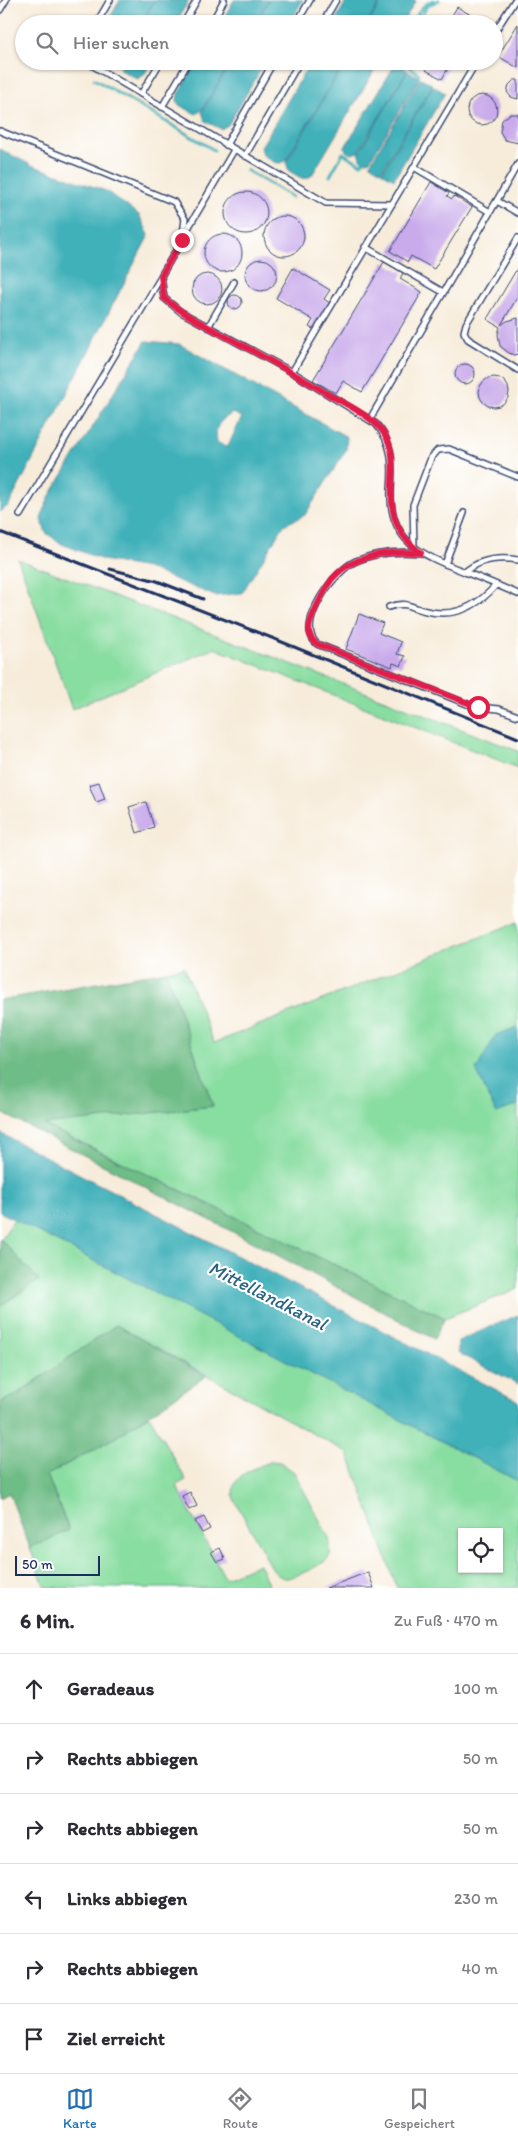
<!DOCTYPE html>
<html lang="de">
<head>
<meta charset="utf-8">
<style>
  body { margin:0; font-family:Itim,sans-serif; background:#f2f2f3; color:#2b2b33 }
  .controls { position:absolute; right:15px; bottom:15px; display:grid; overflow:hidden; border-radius:0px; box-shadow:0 1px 4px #0004 }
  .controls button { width:45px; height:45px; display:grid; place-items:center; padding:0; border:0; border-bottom:1px solid #e1e1e2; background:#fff; color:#2b2b33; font:25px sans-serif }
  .scale { position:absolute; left:15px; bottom:12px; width:85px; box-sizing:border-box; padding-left:5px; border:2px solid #1b2f5e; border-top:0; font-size:14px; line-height:18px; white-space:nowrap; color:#1b2f5e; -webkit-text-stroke:4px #fff; paint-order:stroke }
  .stop { position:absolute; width:15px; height:15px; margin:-11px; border:4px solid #e11d48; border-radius:50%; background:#fff }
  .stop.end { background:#e11d48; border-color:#fff; box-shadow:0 1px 5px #0008 }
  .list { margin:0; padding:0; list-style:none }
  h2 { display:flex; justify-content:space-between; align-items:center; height:65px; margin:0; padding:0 20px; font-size:21px }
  h2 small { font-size:16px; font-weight:400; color:#7c7c81 }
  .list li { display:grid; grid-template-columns:32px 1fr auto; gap:15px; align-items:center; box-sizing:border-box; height:70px; padding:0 20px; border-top:1px solid #e1e1e2 }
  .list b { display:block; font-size:19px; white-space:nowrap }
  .list em { font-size:16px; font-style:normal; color:#7c7c81 }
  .icon { flex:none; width:28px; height:28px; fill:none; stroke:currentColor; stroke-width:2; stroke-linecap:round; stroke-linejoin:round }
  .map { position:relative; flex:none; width:518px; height:1588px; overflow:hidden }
  .search { position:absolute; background:#fff; box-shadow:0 1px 4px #0004; left:15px; right:15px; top:15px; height:55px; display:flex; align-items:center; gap:12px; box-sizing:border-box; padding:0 18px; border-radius:28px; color:#7c7c81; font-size:19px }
  .sheet { height:485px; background:#fff }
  nav { display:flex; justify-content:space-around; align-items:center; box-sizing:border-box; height:70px; border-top:1px solid #e1e1e2; background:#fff; font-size:14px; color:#7c7c81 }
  nav a { display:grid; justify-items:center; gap:2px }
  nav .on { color:#1f6fb2 }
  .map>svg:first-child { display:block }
  .green { fill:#88dda0; stroke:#52867f; fill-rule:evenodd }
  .forest { fill:#6ebc86; stroke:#447672 }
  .water { fill:#3fb0b9; stroke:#2d708c; fill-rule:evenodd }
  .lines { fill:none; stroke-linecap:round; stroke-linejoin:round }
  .stream { stroke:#3fb0b9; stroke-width:3 }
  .building { fill:#c9abeb }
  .lane-casing { stroke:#3c4b71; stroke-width:8 }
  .lane { stroke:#fff; stroke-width:5 }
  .rail { stroke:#1b2f5e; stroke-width:3 }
  .route { stroke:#e11d48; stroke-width:6 }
  .labels { text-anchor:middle; stroke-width:4.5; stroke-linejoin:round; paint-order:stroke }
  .water-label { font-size:19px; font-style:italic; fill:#296382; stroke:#fff }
</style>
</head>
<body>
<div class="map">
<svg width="518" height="1588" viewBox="0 0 518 1588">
  <rect width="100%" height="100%" fill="#fff"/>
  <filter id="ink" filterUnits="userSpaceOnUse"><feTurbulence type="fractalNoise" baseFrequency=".02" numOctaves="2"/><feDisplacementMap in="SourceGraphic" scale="10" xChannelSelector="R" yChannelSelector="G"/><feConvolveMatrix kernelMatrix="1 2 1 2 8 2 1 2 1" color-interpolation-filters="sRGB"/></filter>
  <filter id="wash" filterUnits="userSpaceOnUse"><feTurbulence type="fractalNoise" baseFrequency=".0096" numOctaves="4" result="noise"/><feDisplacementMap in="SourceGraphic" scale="20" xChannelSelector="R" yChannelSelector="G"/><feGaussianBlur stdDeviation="1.12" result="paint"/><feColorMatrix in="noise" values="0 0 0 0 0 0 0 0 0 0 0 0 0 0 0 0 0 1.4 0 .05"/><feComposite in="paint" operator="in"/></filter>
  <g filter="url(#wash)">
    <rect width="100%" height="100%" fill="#f7ecda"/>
    <g class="green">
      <path d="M18 559 518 751V768L214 648 72 709Z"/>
      <path d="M518 922V1027L496 1035V1113L518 1105V1289L445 1318 43 1124 213 1106 166 971 184 967 214 1043Z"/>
      <path d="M14 1219 518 1481V1588H397L348 1453 116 1325 17 1394 0 1403V1306L39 1280 1 1240ZM462 1532H499V1569H462Z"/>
      <path d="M149 1415 186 1480 176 1485 225 1578 259 1564 270 1588H45L30 1548 69 1530 47 1475 116 1437Z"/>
      <path d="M272 1461 280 1462 294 1472 329 1538C330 1544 332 1551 329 1557 325 1564 291 1580 284 1578 278 1576 275 1573 272 1568L234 1499C228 1475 254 1469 272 1461Z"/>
    </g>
    <g class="forest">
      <path d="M166 971 213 1106 44 1125 445 1318 434 1339 262 1247 0 1112V1000Z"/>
      <path d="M0 1239 39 1280 0 1306Z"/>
      <path d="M116 1325 206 1376 116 1437 47 1475 69 1530 30 1548 9 1493 0 1498V1403L18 1394Z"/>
    </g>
    <g class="water">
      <path d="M120 0H154L140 24H106Z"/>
      <path d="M155 0H189L175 24H141Z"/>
      <path d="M234 0H268L254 24H220Z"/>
      <path d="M269 0H303L289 24H255Z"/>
      <path d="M347 0H381L367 24H333Z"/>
      <path d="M382 0H416L402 24H368Z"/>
      <path d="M119 61H152L144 75 137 79 121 70Z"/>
      <path d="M197 61H231L202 110 196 114 179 105 177 100 178 94Z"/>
      <path d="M232 61H266L228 125 221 129 205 121 202 112Z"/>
      <path d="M311 61H345L286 160C278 167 271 160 263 155L261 147Z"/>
      <path d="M346 61H380L312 175C304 183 297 175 289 171L286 162Z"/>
      <path d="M397 65 402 66 409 72 420 77 370 160 365 162 360 159 359 153 407 71 358 152 351 154 346 151 345 147 393 68Z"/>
      <path d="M421 78 433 85 381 171 370 164Z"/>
      <path d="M433 86 445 93 394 179 382 172Z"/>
      <path d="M0 149 31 165 106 191 139 215 149 235 9 505 0 512Z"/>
      <path d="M146 341 179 344 347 437 346 450 305 515 284 525 242 593 215 596 147 568 103 560 62 544 46 533 41 519 49 497ZM233 413 242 417 227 448 217 442C215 425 218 422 233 413Z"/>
      <path d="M518 1027V1105L496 1113 476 1070 496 1035Z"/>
      <path d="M0 1133 518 1401V1481L0 1212Z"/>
      <path d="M518 1315V1384L458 1353V1341Z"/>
    </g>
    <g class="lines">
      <g class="stream">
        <path d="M415 24C415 13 424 4 433 0"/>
        <path d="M417 24 427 6 439 0"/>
        <path d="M401 61 419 74"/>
        <path d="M94 79 214 150"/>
        <path d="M246 170 292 197"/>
        <path d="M330 176 343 153 361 164 363 161"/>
      </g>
    </g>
    <g id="blocks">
      <g class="building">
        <path d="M457 7 483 22 482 24H447Z"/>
        <path d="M518 24V68L498 56Z"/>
        <path d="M431 61H452L442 79 426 70Z"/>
        <path d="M514 80H518V99L511 97 507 92 509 85Z"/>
        <circle cx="482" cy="110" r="15"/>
        <path d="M510 114H518V143L505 140 500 132 502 120Z"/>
        <path d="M431 182 449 193 447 196 452 199 454 196 472 207 434 269 411 256 408 262 390 251Z"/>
        <circle cx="246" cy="213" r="21"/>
        <circle cx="284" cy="236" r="20"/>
        <circle cx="223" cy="253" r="19"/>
        <circle cx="261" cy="275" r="16"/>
        <path d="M384 262 403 273 400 279 422 292 362 392 343 381 336 393 313 380Z"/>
        <path d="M518 267V296L501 325 507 321 518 318V354L514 355 509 353 500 346 498 334 500 327 487 319Z"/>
        <path d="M293 268 330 290 324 299 331 304 315 330 309 327 313 320 276 298Z"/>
        <circle cx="207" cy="289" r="15"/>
        <circle cx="235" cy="302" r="7"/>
        <circle cx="465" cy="374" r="10"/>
        <circle cx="494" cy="392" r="15"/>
        <path d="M359 614 383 623 379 633 401 642 397 654 405 656 401 666 393 663 392 667 346 649Z"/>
        <path d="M99 782 105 799 96 802 89 785Z"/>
        <path d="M146 802 154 827 137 833 129 807Z"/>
        <path d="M190 1492 197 1506 189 1510 182 1496Z"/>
        <path d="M204 1517 210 1529 202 1533 195 1521Z"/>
        <path d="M220 1548 225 1559 217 1562 211 1552Z"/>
        <path d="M368 1572 374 1588H326Z"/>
      </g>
    </g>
  </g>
  <g filter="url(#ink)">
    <use href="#blocks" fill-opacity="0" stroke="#3c4b71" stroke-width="1"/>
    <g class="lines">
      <defs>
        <g id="lane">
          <path d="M0 10 6 0"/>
          <path d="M96 24 110 0"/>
          <path d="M183 24 197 0"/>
          <path d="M211 24 224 0"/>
          <path d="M296 24 310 0"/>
          <path d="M322 24 336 0"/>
          <path d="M494 33 515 0"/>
          <path d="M85 61 326 203 392 204"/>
          <path d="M141 94 161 61"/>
          <path d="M162 107 189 61"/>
          <path d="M0 131 174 202 185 219 182 240 161 276 164 298 181 312 292 372 376 424C393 443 393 464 391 489 388 542 422 555 465 572 483 579 500 586 518 594"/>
          <path d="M226 145 274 61"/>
          <path d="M245 156 300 61"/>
          <path d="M414 167 490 212"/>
          <path d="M497 201 518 213"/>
          <path d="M184 235 234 150"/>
          <path d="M518 238 466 324 464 332 468 339 518 370"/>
          <path d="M365 247 443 292"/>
          <path d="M208 327 234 282"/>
          <path d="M292 372 477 61"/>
          <path d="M370 419 518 164"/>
          <path d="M20 515 161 277"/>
          <path d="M414 547 413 505 431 458 438 450 449 449 518 477"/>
          <path d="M421 553C399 551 376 552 356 561 335 570 294 624 317 644L467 704 478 707 499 709 518 716"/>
          <path d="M445 564 464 513"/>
          <path d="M465 572C480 559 499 557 518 560"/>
          <path d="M389 607C406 601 410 607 426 611 455 618 478 606 496 585"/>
        </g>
      </defs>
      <use href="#lane" class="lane-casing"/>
      <use href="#lane" class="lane"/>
      <g class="rail">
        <path d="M0 532 277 640 518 738"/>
        <path d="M110 569 157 581 203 599"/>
      </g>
    </g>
  </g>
  <g class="lines" filter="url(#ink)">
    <path class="route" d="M182 240 161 276 164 298C186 317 213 329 238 343 270 360 300 377 331 396 346 404 363 412 376 424 416 461 363 509 421 553 400 551 377 552 357 561 347 565 339 571 332 579 325 589 308 620 309 631 310 637 313 641 317 644L478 707"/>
  </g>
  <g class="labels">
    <g class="water-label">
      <text transform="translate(268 1295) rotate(27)" y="7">Mittellandkanal</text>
    </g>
  </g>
</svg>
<div class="controls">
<button><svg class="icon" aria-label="locate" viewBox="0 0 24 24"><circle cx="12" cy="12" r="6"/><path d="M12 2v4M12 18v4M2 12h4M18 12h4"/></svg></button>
</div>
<div class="scale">50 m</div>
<div class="stop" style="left:478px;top:707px"></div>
<div class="stop end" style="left:182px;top:240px"></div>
<div class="search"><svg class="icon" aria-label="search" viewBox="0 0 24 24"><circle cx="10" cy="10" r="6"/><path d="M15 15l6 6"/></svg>Hier suchen</div>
</div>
<section class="sheet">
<h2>6 Min.<small>Zu Fuß · 470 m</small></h2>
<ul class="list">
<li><svg class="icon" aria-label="ahead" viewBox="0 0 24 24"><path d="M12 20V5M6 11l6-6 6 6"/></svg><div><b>Geradeaus</b></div><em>100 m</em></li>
<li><svg class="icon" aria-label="right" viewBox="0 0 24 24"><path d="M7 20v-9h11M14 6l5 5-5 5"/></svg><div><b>Rechts abbiegen</b></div><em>50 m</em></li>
<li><svg class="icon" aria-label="right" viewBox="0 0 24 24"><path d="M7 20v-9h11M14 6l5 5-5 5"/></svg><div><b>Rechts abbiegen</b></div><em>50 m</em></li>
<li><svg class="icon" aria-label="left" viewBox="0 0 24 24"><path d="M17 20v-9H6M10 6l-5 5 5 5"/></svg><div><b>Links abbiegen</b></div><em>230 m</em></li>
<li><svg class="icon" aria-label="right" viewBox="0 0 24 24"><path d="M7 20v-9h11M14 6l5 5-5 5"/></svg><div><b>Rechts abbiegen</b></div><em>40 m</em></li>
<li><svg class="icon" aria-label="arrive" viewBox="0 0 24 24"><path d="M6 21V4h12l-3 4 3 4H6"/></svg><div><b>Ziel erreicht</b></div></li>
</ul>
</section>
<nav>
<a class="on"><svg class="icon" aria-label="map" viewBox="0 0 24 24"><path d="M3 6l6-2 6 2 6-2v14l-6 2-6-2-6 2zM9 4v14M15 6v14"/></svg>Karte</a>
<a><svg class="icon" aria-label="directions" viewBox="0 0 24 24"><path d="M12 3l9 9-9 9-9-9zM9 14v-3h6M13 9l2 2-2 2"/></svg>Route</a>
<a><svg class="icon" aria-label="saved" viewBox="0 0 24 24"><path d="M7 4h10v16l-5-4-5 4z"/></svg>Gespeichert</a>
</nav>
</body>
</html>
